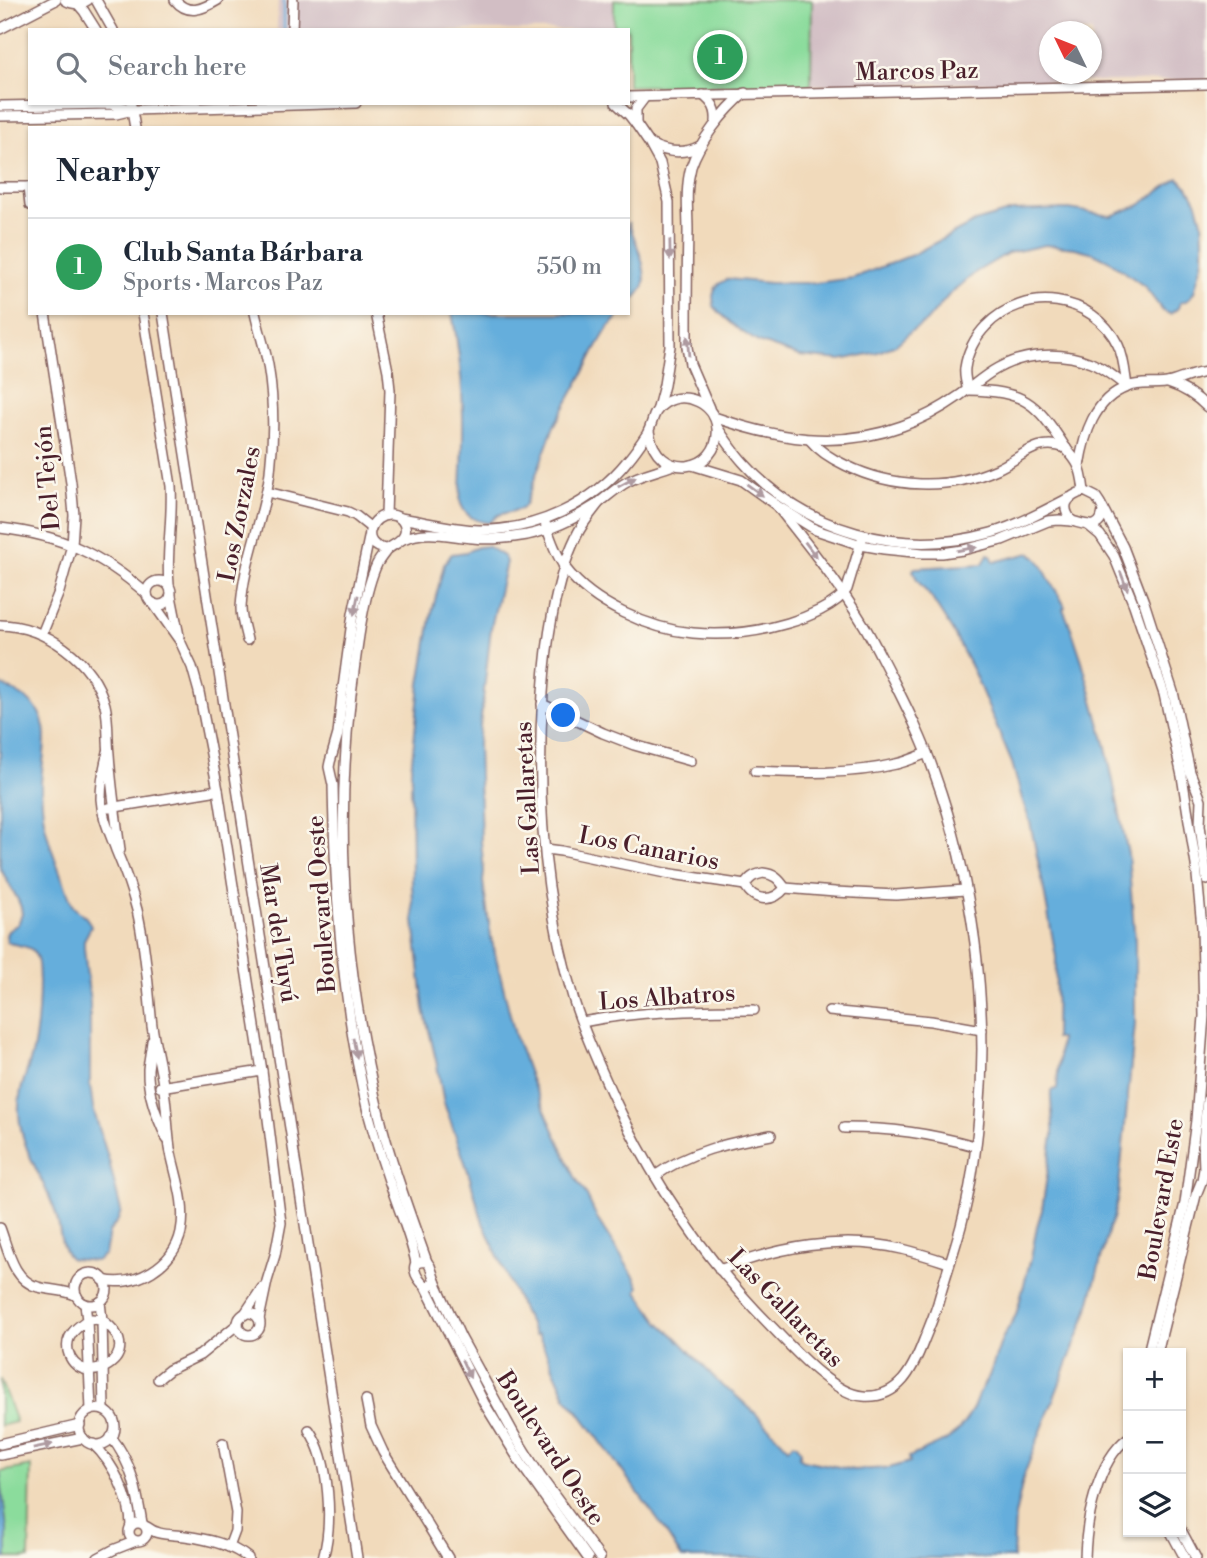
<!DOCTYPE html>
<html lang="en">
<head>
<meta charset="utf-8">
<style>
  body { margin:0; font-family:"Libre Bodoni",serif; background:#f2f2f3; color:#1f2937 }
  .controls { position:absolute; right:21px; bottom:21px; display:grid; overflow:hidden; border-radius:0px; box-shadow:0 2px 5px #0004 }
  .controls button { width:63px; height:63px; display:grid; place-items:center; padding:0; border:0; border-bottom:2px solid #e0e1e3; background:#fff; color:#1f2937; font:35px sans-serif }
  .compass { position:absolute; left:1039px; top:21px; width:63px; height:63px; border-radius:50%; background:#fff; box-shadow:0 2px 5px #0004; rotate:313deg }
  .you { position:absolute; left:564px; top:716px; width:24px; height:24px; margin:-18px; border:5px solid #fff; border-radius:50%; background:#1a73e8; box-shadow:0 0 0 10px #1a73e833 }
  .badge { display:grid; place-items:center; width:46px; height:46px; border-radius:50%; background:#c8321e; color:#fff; font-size:23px; font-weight:700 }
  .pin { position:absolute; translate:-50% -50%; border:4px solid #fff; box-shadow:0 2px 7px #0006 }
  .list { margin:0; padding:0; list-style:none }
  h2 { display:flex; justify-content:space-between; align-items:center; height:91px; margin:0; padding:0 28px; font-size:30px }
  h2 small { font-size:23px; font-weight:400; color:#747a83 }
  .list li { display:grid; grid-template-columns:46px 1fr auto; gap:21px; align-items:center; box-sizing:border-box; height:98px; padding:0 28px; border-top:2px solid #e0e1e3 }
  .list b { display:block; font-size:26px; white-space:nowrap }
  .list p { margin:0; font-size:23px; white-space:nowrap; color:#747a83 }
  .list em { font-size:23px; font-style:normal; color:#747a83 }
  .icon { flex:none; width:38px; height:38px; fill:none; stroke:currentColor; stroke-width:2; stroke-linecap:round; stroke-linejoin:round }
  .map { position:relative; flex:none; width:1207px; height:1558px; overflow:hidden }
  .search { position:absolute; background:#fff; box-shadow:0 2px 5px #0004; left:28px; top:28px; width:602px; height:77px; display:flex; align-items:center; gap:18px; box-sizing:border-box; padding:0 24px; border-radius:0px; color:#747a83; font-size:26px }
  .panel { position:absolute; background:#fff; box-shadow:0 2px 5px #0004; left:28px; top:126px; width:602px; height:189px; border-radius:0px }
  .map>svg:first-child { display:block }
  .industrial { fill:#d2bec4; fill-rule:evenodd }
  .green { fill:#8bdc9c; stroke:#6a7e64; stroke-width:2 }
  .water { fill:#65aedc; stroke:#586684; stroke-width:2 }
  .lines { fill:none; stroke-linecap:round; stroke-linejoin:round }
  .stream { stroke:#65aedc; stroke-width:2.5 }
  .minor-casing { stroke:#84605d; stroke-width:12 }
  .minor { stroke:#fff; stroke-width:9 }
  .oneway { fill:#ae9aa0 }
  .labels { text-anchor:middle; stroke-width:5; stroke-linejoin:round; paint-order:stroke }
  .street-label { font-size:24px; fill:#4a1f2b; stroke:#fbf7ec }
</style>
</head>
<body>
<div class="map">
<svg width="1207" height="1558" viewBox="0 0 1207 1558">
  <rect width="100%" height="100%" fill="#fbf7ec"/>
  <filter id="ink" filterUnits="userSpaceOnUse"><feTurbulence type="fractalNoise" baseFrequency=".0143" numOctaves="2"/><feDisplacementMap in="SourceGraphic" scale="14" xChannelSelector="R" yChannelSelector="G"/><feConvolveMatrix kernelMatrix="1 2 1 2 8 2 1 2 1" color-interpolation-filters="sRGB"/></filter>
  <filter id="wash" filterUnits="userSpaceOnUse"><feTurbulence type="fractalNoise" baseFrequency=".00686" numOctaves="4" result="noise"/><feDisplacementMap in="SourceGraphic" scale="28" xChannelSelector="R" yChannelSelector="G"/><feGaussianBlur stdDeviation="1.57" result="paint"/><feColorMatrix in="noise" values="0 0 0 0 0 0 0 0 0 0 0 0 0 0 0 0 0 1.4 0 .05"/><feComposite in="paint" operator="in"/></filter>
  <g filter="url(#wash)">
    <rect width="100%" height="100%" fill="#f1dabb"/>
    <g class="industrial">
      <path d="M278 0H614V30H277Z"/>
      <path d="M812 0H1207V80L811 85ZM1050 32H1092V74H1050Z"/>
    </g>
    <g class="green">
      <path d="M614 0H812L811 85 628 86V30H614Z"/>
      <path d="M0 1379 16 1422 0 1426Z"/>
      <path d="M31 1466 29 1558H7V1531L0 1472Z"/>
    </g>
    <g class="water">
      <path d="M1178 178 1188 187 1197 203 1202 222 1203 243V259L1194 292 1188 300 1180 303 1178 308 1170 314 1163 311 1144 286 1108 260 1094 253 1075 248 1045 245 1008 253 976 272 948 296 926 322 910 332 896 345 878 352 841 360 799 356 758 342 738 329 720 313 714 306 713 296 715 289 719 284 728 279 770 283H815L853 278 912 255 975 222 1012 211 1069 209 1111 216 1140 205Z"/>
      <path d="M628 222C634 237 650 273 643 288 640 294 633 300 628 305Z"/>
      <path d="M452 313H621L608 328 595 350 583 374 554 426 525 505 521 509 498 515 489 523C475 521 464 516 460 501 465 436 465 377 452 313Z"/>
      <path d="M487 546 504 557 506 562 491 628 478 744 481 841 484 871 483 882 491 937 515 1035 532 1082 575 1177 586 1194 598 1220 635 1278 639 1287 637 1291 659 1322 678 1339 723 1387 733 1393 754 1412 788 1448 794 1443 798 1446 801 1451 799 1457 804 1460 854 1470 889 1468 910 1462 909 1457 945 1441 957 1432 966 1420 973 1408 979 1393 989 1376 1002 1339 1016 1315 1031 1258 1037 1226 1042 1210 1053 1135C1054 1119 1050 1105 1051 1090L1057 1089 1060 1039H1055L1056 957 1043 885 1030 822 1022 799 1012 763 974 673 952 630 931 597 917 580 913 570 915 568 983 564 988 554 991 555 994 562 1030 553C1042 560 1044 570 1050 581 1055 590 1061 597 1065 607L1063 609 1071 628 1082 661 1106 747 1128 854 1135 942V1024L1118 1196 1113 1219 1109 1228 1087 1313 1024 1475 1015 1516 1013 1558H682L660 1523 579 1412 567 1399 538 1334 535 1335 525 1314H524L483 1223 467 1168 444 1103 436 1060 424 1009 414 921 412 885 411 770 420 684 432 612 444 565 449 557 452 554 466 552 478 547Z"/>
      <path d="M0 684C9 689 20 693 28 700 56 722 41 757 41 786 41 794 42 804 43 813 47 844 62 875 72 905 80 916 86 912 91 927L84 940V948L90 1004V1085L93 1108 109 1161 121 1211 118 1220 109 1232 105 1254 96 1261 71 1259C59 1249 61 1229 56 1214 45 1180 21 1151 19 1114 17 1091 28 1072 33 1051 38 1026 39 1006 39 981 38 970 40 959 32 950 25 944 15 946 7 942L6 935 8 931 18 924 22 914 21 907 17 898 0 868Z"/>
      <path d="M0 1473 7 1531V1558H0Z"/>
    </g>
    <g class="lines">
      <path class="stream" d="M284 30V0"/>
    </g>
  </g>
  <g filter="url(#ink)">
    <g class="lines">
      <defs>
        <g id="minor">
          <path d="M65 0C73 5 80 5 88 0"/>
          <path d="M96 0 113 30"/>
          <path d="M175 0C188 16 203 9 218 0"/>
          <path d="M78 4 84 11 96 30"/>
          <path d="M0 29 56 0"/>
          <path d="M292 30 293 0"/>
          <path d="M703 95C713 103 717 109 716 123"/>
          <path d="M628 97 1207 84"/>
          <path d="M645 97 636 109V124L649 143 660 163 669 202 670 346 664 385 658 408"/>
          <path d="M616 103 629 115 636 124"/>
          <path d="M131 105 135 128"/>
          <path d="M0 106 110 104 131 109"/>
          <path d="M0 116 116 114 133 110 356 103"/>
          <path d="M650 144C667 153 683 155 700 146"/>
          <path d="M0 187H30"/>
          <path d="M28 187 30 205"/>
          <path d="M143 313 171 486C173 519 166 552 169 585"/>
          <path d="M163 313 357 1558"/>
          <path d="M376 313 388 371 390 390 386 515"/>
          <path d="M1168 383C1184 388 1195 395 1207 407"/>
          <path d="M709 408 690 364 687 347C687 309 687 271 688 232 688 210 685 189 691 167 699 142 724 110 745 93"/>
          <path d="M714 417C777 439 837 450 902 426 922 419 942 408 959 396 972 387 983 376 998 368 1025 353 1062 351 1091 363 1105 369 1116 378 1127 387"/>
          <path d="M717 427C725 439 733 451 743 462 805 532 901 558 991 533 1018 525 1044 511 1069 498"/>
          <path d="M810 440C819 451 832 459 845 465 892 488 948 491 997 469 1022 458 1036 437 1066 448"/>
          <path d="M692 465 741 480 776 505 816 530 861 545 884 549 923 553H942L963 550 1002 540 1048 521 1059 520 1072 521"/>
          <path d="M1079 466C1084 435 1094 399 1127 387 1141 381 1157 386 1171 382 1183 379 1194 373 1207 372"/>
          <path d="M1084 491C1083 483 1082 472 1078 465 1075 458 1069 453 1065 447 1036 401 1023 391 968 390 966 383 964 376 965 368 967 353 975 337 986 326 1024 286 1093 294 1118 345 1124 357 1125 373 1127 387"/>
          <path d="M267 492 348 512 356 516 371 528"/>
          <path d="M598 504C590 514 581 525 576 537 555 580 546 645 543 693 536 796 544 902 574 1001 584 1033 598 1063 612 1094 652 1181 702 1256 769 1324 791 1346 832 1394 863 1396 899 1399 913 1369 924 1340 929 1328 934 1316 938 1303 945 1277 954 1252 961 1226 970 1192 976 1152 979 1117 989 1003 973 880 934 772 923 740 908 710 893 680 884 663 875 644 865 627 839 584 808 545 776 505"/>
          <path d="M1103 509C1102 532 1087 525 1072 521 1059 505 1068 496 1084 491L1096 497 1100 503 1123 547 1144 602 1173 692 1190 772 1201 800 1200 825 1207 880"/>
          <path d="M400 518C426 522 453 529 479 530 536 531 593 504 628 460 635 452 641 443 647 434 654 422 651 412 665 403 686 390 715 404 717 428 721 473 656 483 649 431"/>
          <path d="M544 520C550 537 556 555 566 569 593 604 649 629 693 633 724 636 758 632 788 623 805 618 838 605 847 589L863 536"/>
          <path d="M1088 525 1100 535 1114 556 1134 605 1164 694 1182 776 1196 865 1202 927 1204 1016 1196 1120 1185 1203 1148 1353"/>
          <path d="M0 528C61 535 101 554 147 594"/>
          <path d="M369 538 353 614 342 695 338 734 330 762 329 767 333 785C335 895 342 1004 368 1112 376 1142 386 1173 397 1203 404 1223 412 1242 416 1263"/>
          <path d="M403 539C427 529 448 536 473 538 490 540 510 538 527 535 551 530 576 518 596 505 607 497 616 488 627 482 641 474 658 471 673 465"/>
          <path d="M387 549C357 546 371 513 391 515 401 516 407 524 405 533 403 543 392 544 386 551 383 555 379 560 377 564 362 596 356 658 351 694 334 838 346 985 382 1126 394 1172 411 1217 427 1262"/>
          <circle cx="159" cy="593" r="12"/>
          <path d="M171 596 179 636"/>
          <path d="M153 603 180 641 192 667 199 692 218 790 262 1071 281 1223 275 1255 267 1281 259 1319"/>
          <path d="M0 625C45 626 93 660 105 705 109 721 107 738 109 754 111 786 116 818 120 850"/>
          <path d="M42 634 59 592 72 545 74 515 71 483 45 313"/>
          <path d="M247 640C245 630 241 619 241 608 243 563 264 518 270 472 274 437 274 401 268 365 265 348 259 331 255 313"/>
          <path d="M542 704 603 733 634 745 691 761"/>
          <path d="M755 771C801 773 850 775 896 764 906 762 917 757 927 753"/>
          <path d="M109 808 218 790"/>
          <path d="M546 849 561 851 665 873 745 885"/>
          <path d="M763 873C774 874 779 879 785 888 773 903 754 902 745 885 750 877 754 875 763 873Z"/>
          <path d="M785 888 835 892 896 895 965 890"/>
          <path d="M829 1011 931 1021 982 1030"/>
          <path d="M582 1022C639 1011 696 1010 754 1010"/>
          <path d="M152 1041C151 1050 149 1060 148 1069 147 1094 157 1117 167 1139"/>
          <path d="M160 1087 262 1071"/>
          <path d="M844 1128C892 1128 928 1133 975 1146"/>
          <path d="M655 1176C689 1151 729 1143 771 1135"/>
          <path d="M0 1228C8 1249 13 1281 38 1287 52 1291 64 1289 77 1296"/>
          <path d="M720 1270C776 1247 842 1235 902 1249 918 1253 934 1258 949 1263"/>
          <circle cx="91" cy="1289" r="16"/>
          <path d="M103 1280C136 1288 174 1265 181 1232 187 1203 175 1175 170 1148 167 1127 167 1105 163 1084 160 1065 155 1046 152 1026 148 988 146 948 137 910 132 890 124 869 116 850 110 833 102 817 101 799 101 782 104 767 108 752"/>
          <path d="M435 1281 461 1338 515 1436 540 1476 600 1558"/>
          <path d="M425 1286H429L435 1281 430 1266 427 1262C406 1259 416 1278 425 1286L484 1403 524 1468 588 1558"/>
          <path d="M85 1304 87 1320C76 1328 65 1336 68 1351 79 1394 153 1356 102 1320L100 1302"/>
          <circle cx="249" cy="1324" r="11"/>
          <path d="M244 1315 262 1288"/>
          <path d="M1157 1353 1196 1195 1202 1180 1204 1169 1203 1143 1207 1100"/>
          <path d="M158 1379 169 1370 200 1355 238 1324"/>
          <path d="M366 1400 371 1426 383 1452 448 1558"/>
          <circle cx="97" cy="1427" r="18"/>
          <path d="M91 1410 87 1320 92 1319 102 1320 104 1410"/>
          <path d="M309 1430C330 1460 333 1524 323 1558"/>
          <path d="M111 1437C132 1462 137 1492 142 1523"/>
          <path d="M223 1443 236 1513 235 1531 229 1547"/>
          <path d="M0 1444 80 1425"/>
          <path d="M93 1444C113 1462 131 1500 131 1526"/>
          <path d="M0 1455 83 1438"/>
          <circle cx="138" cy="1532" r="9"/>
          <path d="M147 1527C158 1536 171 1534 185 1536 207 1539 231 1544 248 1558"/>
          <path d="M1181 1530 1196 1558"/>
          <path d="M1171 1532 1185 1558"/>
          <path d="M98 1558 113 1550 136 1541"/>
          <path d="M1085 1558C1086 1521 1097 1461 1128 1438"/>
        </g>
      </defs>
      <use href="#minor" class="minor-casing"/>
      <use href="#minor" class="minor"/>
    </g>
    <defs><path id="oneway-solid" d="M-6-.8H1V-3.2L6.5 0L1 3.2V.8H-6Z" transform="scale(1.75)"/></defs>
    <g class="oneway">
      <use href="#oneway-solid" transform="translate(670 250) rotate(89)"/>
      <use href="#oneway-solid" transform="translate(688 346) rotate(-95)"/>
      <use href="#oneway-solid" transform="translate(627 482) rotate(-28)"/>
      <use href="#oneway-solid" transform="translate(755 490) rotate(36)"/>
      <use href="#oneway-solid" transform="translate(967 549) rotate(-10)"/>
      <use href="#oneway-solid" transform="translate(811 550) rotate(53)"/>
      <use href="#oneway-solid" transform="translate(1124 581) rotate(69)"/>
      <use href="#oneway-solid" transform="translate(356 605) rotate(102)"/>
      <use href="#oneway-solid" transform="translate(355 1048) rotate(79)"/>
      <use href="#oneway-solid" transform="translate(466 1369) rotate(65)"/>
      <use href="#oneway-solid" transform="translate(43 1446) rotate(-12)"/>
    </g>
  </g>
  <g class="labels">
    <g class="street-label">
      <text transform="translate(917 71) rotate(-1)" y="8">Marcos Paz</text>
      <text transform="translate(47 478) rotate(-95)" y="8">Del Tejón</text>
      <text transform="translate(239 514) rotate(-79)" y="8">Los Zorzales</text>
      <text transform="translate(527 798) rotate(-93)" y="8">Las Gallaretas</text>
      <text transform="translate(649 848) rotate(11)" y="8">Los Canarios</text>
      <text transform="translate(321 904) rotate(-94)" y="8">Boulevard Oeste</text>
      <text transform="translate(279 933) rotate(81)" y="8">Mar del Tuyú</text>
      <text transform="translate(667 997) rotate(-4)" y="8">Los Albatros</text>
      <text transform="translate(1161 1199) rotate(-80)" y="8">Boulevard Este</text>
      <text transform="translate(786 1308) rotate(46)" y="8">Las Gallaretas</text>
      <text transform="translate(551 1448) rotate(57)" y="8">Boulevard Oeste</text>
    </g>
  </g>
</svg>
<div class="controls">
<button>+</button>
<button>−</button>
<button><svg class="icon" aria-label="layers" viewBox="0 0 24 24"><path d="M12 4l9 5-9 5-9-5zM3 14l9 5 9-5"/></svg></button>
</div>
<svg class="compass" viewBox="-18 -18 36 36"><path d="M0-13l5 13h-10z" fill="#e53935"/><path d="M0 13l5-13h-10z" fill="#747a83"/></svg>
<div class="you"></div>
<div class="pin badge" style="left:720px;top:57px;background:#2e9e5b">1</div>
<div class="search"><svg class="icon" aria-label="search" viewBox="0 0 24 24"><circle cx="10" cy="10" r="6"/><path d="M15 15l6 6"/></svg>Search here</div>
<section class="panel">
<h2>Nearby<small></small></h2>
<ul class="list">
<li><span class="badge" style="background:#2e9e5b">1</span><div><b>Club Santa Bárbara</b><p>Sports · Marcos Paz</p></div><em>550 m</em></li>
</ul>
</section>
</div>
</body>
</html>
